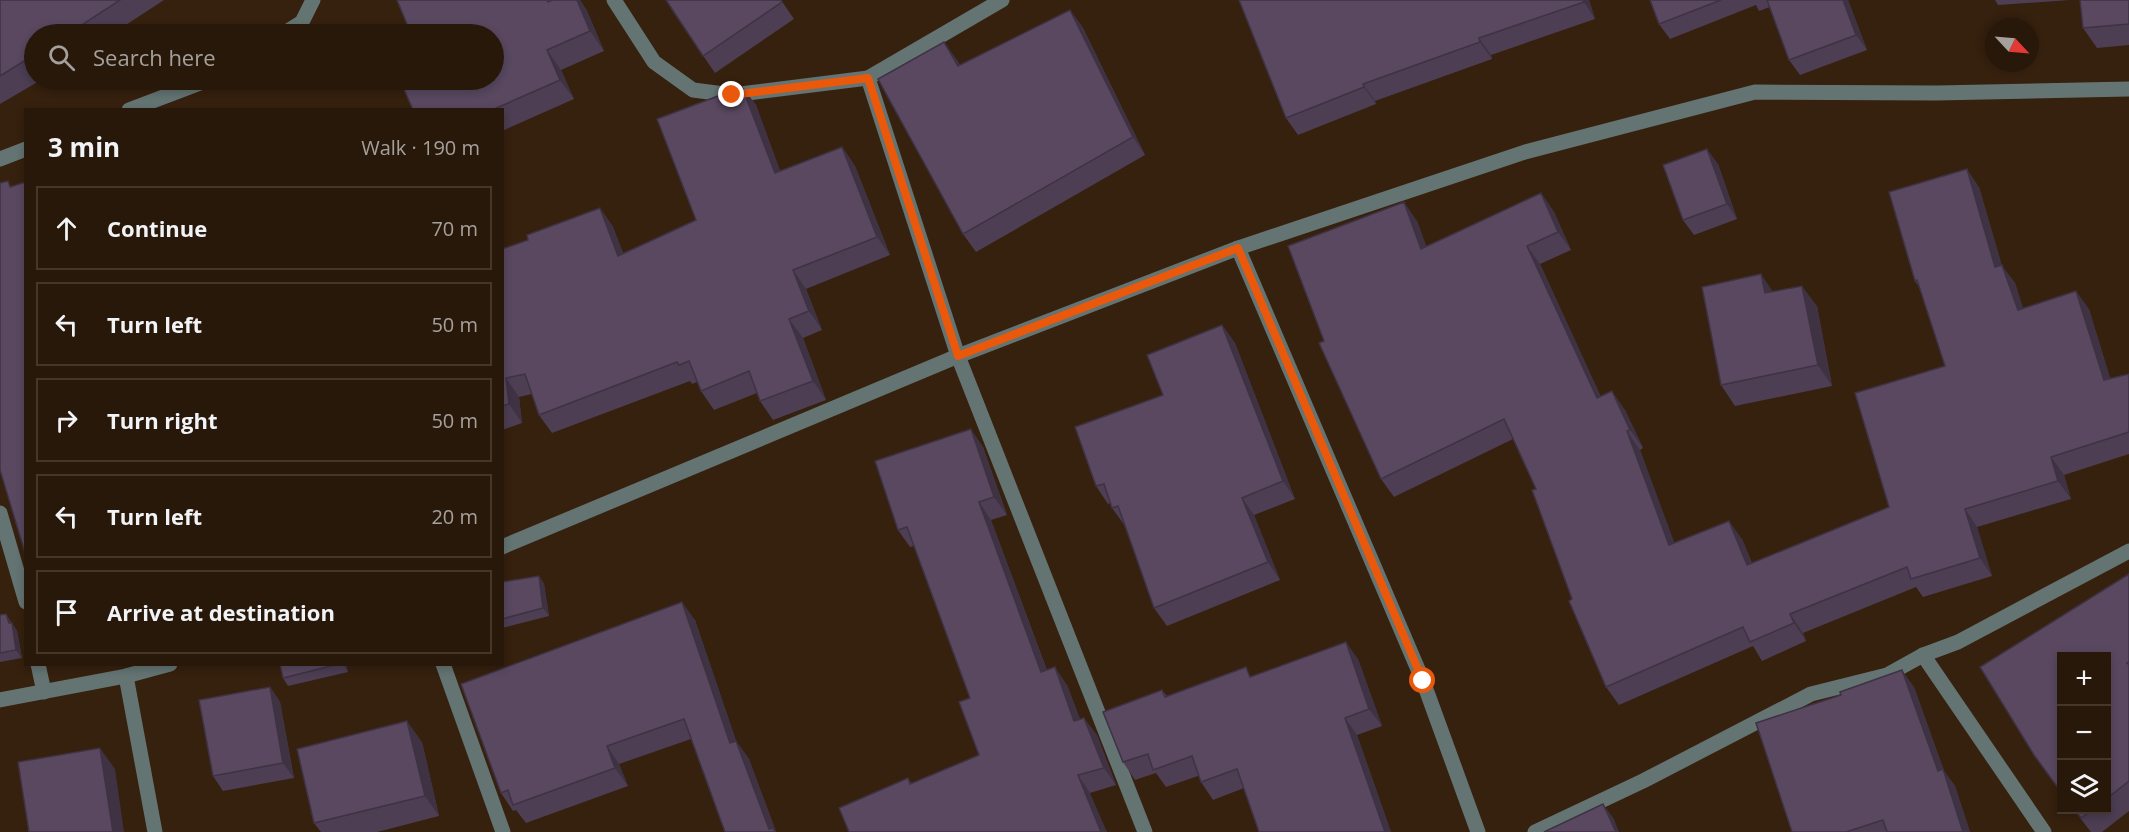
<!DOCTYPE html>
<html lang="en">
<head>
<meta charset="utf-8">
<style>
  body { margin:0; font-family:"Open Sans",sans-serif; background:#342518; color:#f1f3f6 }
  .controls { position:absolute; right:18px; bottom:18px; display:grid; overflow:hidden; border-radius:0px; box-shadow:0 3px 9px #0003 }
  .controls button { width:54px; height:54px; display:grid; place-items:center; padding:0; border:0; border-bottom:2px solid #44372b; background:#28180a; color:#f1f3f6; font:30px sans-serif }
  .compass { position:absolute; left:1985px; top:18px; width:54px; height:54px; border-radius:50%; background:#28180a; box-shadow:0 3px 9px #0003; rotate:116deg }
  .stop { position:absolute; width:18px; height:18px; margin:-14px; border:4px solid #ea580c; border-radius:50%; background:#fff }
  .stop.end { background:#ea580c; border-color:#fff; box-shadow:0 2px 6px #0008 }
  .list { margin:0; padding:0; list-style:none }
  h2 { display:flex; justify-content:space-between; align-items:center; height:78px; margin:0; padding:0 24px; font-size:26px }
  h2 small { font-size:20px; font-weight:400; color:#a5a09c }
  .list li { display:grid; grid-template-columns:39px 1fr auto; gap:18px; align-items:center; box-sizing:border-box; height:84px; margin:0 12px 12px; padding:0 12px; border:2px solid #44372b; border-radius:0px }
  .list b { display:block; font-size:22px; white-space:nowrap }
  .list em { font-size:20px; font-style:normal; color:#a5a09c }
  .icon { flex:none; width:33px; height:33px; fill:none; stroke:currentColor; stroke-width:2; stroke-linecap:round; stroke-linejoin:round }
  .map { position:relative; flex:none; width:2129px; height:832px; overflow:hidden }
  .search { position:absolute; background:#28180a; box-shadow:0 3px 9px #0003; left:24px; top:24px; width:480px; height:66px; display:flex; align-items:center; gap:15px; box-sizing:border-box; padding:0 21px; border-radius:33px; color:#a5a09c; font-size:22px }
  .panel { position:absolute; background:#28180a; box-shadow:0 3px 9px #0003; left:24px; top:108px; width:480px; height:558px; border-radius:0px }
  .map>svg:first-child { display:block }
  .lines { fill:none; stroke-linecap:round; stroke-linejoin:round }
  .minor { stroke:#637472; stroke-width:15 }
  .wall { fill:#4d3e53 }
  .shaded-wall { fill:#3e3243 }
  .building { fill:#594860; stroke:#3e3243; stroke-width:1.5 }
  .route { stroke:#ea580c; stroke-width:8 }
</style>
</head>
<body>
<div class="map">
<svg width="2129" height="832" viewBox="0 0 2129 832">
  <rect width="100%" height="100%" fill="#36200e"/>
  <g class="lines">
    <g class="minor">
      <path d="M614 0 654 62 693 90 732 95 868 78 1002 0"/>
      <path d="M283 34 302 22 313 0"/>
      <path d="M868 78 958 356 1145 832"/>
      <path d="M129 110 208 80"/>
      <path d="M0 159 26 149"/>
      <path d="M1238 248 1423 681 1478 832"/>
      <path d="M0 513 26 602"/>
      <path d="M502 547 958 356 1238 248 1525 152 1755 92 1937 93 2129 89"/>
      <path d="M1923 655 2044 832"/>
      <path d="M38 664 44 692"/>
      <path d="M443 664 503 832"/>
      <path d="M126 676 155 832"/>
      <path d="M0 700 126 676 170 664"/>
      <path d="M1535 832 1643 781 1811 694 1887 675 1923 655 1958 642 2129 551"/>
    </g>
  </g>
  <g class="wall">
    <path d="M0 0H164L112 34H34V80H41L0 104Z"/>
    <path d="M397 0H580L587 11 604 51 561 70 574 99 502 131V110H413L494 80Z"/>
    <path d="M781 0 794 19 715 73 671 9Z"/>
    <path d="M1239 0H1589L1595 19 1491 55 1492 59 1375 101 1376 104 1298 135 1286 118Z"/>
    <path d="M1650 0H1848L1867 50 1800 75 1789 60 1770 7 1759 11 1756 5 1670 39 1659 24Z"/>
    <path d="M1995 0H2070L1998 5Z"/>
    <path d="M2129 0V45L2097 48 2083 28Z"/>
    <path d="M1070 10 1083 28 1145 155 976 252 963 234 957 60 960 65Z"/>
    <path d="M742 87 756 105 780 171 842 147 855 166 890 255 806 289 822 330 803 338 826 400 773 420 760 401 757 393 714 410 701 391 697 382 692 384 690 381 552 433 539 415 532 394 519 397 522 423 502 430V249L528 240 600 208 613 227 623 253 696 220Z"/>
    <path d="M1718 164 1737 219 1694 235 1683 220Z"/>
    <path d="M1979 187 2002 266 2015 283 2023 309H2089L2110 378 2129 374V454L2064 475 2071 499 1977 527 1992 576 1923 597 1916 587 1803 633 1806 641 1762 661 1753 646 1619 705 1606 687 1572 599 1536 489 1513 439 1394 497 1381 479 1324 341 1417 221 1426 246 1541 193 1554 212 1571 250 1540 264 1601 397 1625 410 1643 448 1640 450 1674 543 1742 539 1752 563 1889 507 1945 366 1920 289 1915 281Z"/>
    <path d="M1773 292 1817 306 1832 386 1735 406 1721 385Z"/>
    <path d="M1222 325 1235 343 1295 499 1254 515 1280 580 1167 626 1154 608 1125 526 1112 508 1110 503 1108 504 1096 486 1163 395Z"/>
    <path d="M983 447 1007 515 991 520 1047 670 1067 685 1080 719 1097 735 1116 785 1090 793 849 832 908 778 912 784 979 755 970 698 914 546 910 547 898 530Z"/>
    <path d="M2129 574V811L2102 832H2091L2074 810H2106V657H2061V793L2034 755 1980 667Z"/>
    <path d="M539 576 544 584 549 616 502 628V582Z"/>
    <path d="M6 614 17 631 22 658 0 662V615Z"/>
    <path d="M695 620 736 741 749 759 775 829 776 832H725L691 739 619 764 628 786 526 823 516 810 513 811 501 793Z"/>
    <path d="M1358 659 1382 726 1357 735 1391 832H1259L1244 788 1213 800 1201 782 1198 776 1166 787 1156 773 1135 780 1123 762 1162 690 1167 696 1253 676Z"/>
    <path d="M280 664H346L348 672 288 686 283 678Z"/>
    <path d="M270 687 280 702 294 778 223 791 213 776Z"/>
    <path d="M1914 687 1944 771 1955 786 1970 832H1792Z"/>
    <path d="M422 742 439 816 377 832H321L314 823Z"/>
  </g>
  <g class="shaded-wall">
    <path d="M577 0H580L587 11 604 51 590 31Z"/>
    <path d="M1583 0H1589L1595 19 1584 2Z"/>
    <path d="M1843 0H1848L1867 50 1856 35Z"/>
    <path d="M1070 10 1083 28 1145 155 1133 137Z"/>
    <path d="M1479 38 1491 55 1492 59 1480 42Z"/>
    <path d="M944 42 957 60 970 84 958 66Z"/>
    <path d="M547 50 561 70 574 99 560 80Z"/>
    <path d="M1363 84 1375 101 1376 104 1364 87Z"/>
    <path d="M742 87 756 105 788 192 775 173Z"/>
    <path d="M842 147 855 166 890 255 877 237Z"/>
    <path d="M1707 149 1718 164 1737 219 1727 204Z"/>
    <path d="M1967 169 1979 187 2002 266 2015 283 2030 329 2018 310 1995 267Z"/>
    <path d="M1541 193 1554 212 1571 250 1558 232Z"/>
    <path d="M1404 202 1417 221 1434 267 1421 249Z"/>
    <path d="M600 208 613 227 631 275 618 256Z"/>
    <path d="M1527 246 1540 264 1610 417 1597 398Z"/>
    <path d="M793 270 806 289 822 330 809 311Z"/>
    <path d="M1761 274 1775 295 1765 293Z"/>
    <path d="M1802 286 1817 306 1832 386 1818 365Z"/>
    <path d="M2076 291 2089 309 2116 398 2104 380Z"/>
    <path d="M789 319 803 338 826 400 813 381Z"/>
    <path d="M1222 325 1235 343 1295 499 1283 481Z"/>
    <path d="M506 378 519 397 522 423 509 404Z"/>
    <path d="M1612 391 1625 410 1643 448 1630 430Z"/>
    <path d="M971 429 983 447 1007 515 994 497Z"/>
    <path d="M1627 431 1640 450 1682 563 1669 545Z"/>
    <path d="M2051 457 2064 475 2071 499 2058 481Z"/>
    <path d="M1242 498 1254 515 1280 580 1268 562Z"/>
    <path d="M979 502 991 520 1054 690 1041 672Z"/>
    <path d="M1965 509 1977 527 1992 576 1980 558Z"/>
    <path d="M1729 521 1742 539 1760 584 1747 565Z"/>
    <path d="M539 576 544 584 549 616 543 608Z"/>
    <path d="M682 602 695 620 743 761 730 743Z"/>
    <path d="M6 614 17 631 22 658 16 650Z"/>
    <path d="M1790 614 1803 633 1806 641 1794 623Z"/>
    <path d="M1346 642 1358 659 1382 726 1369 709Z"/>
    <path d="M343 664H346L348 672Z"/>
    <path d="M1055 667 1067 685 1087 739 1074 721Z"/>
    <path d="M1902 670 1914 687 1944 771 1955 786 1970 832H1963L1938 771Z"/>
    <path d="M270 687 280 702 294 778 283 763Z"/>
    <path d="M1084 718 1097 735 1116 785 1104 768Z"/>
    <path d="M1345 718 1357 735 1391 832H1385Z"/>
    <path d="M407 721 422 742 439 816 425 796Z"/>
    <path d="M736 741 749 759 775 829 776 832H770L769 829Z"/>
    <path d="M607 746 619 764 628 786 615 768Z"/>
    <path d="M100 748 115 769 124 832H113Z"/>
    <path d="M1078 775 1090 793 1107 832H1101Z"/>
    <path d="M1603 804 1614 819 1619 832H1616Z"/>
  </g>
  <g class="building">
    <path d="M0 0H120L68 34H34V55L0 76Z"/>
    <path d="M397 0H547L548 2 552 0H577L590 31 547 50 560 80 492 110H413L400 80H494V34H411Z"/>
    <path d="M666 0H781L782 2 703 56Z"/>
    <path d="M1239 0H1583L1584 2 1479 38 1480 42 1363 84 1364 87 1286 118Z"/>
    <path d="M1650 0H1721L1659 24Z"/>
    <path d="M1767 0H1843L1856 35 1789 60Z"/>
    <path d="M2080 0H2129V24L2083 28Z"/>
    <path d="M1070 10 1133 137 963 234 878 79 944 42 958 66Z"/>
    <path d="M742 87 775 173 842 147 877 237 793 270 809 311 789 319 813 381 760 401 749 371 701 391 689 361 679 365 677 362 539 415 525 374 506 378 509 404 502 406V249L528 240 527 235 600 208 618 256 696 220 657 119Z"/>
    <path d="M1707 149 1727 204 1683 220 1663 165Z"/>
    <path d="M1967 169 1995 267 2002 265 2018 310 2076 291 2104 380 2129 374V432L2051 457 2058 481 1965 509 1980 558 1911 579 1907 567 1790 614 1794 623 1750 642 1743 627 1606 687 1569 601 1572 599 1532 490 1536 489 1504 419 1381 479 1319 343 1324 341 1288 246 1404 202 1421 249 1541 193 1558 232 1527 246 1597 398 1612 391 1630 430 1627 431 1669 545 1729 521 1747 565 1889 507 1855 393 1945 366 1917 280 1915 281 1889 192Z"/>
    <path d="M8 181 10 187 26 182V556L0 470V183Z"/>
    <path d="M1761 274 1765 293 1802 286 1818 365 1721 385 1702 287Z"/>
    <path d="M1222 325 1283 481 1242 498 1268 562 1154 608 1118 506 1112 508 1104 484 1096 486 1075 427 1163 395 1147 355Z"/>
    <path d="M971 429 994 497 979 502 1041 672 1055 667 1074 721 1084 718 1104 768 1078 775 1101 832H849L839 808 908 778 910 784 979 755 959 702 970 698 907 527 898 530 875 461Z"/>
    <path d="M2129 574V662L2127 663 2129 665V781L2106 799V657H2061V792L2034 755 1980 667Z"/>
    <path d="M539 576 543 608 502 619V582Z"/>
    <path d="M682 602 730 743 736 741 769 829 773 828 775 832H725L684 719 607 746 615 768 513 805 508 790 501 793 461 684Z"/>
    <path d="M6 614 9 623H12L16 650 0 653V615Z"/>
    <path d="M1346 642 1369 709 1345 718 1385 832H1259L1237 769 1201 782 1192 756 1153 770 1148 754 1123 762 1103 712 1162 690 1165 697 1246 667 1250 677Z"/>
    <path d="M280 664H339L283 678Z"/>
    <path d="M1902 670 1938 771 1943 769 1963 832H1887L1883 820 1846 832H1792L1756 723 1841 695 1840 692Z"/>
    <path d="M270 687 283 763 213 776 199 700Z"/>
    <path d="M407 721 425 796 314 823 297 749Z"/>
    <path d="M100 748 113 832H29L18 762Z"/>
    <path d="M1603 804 1616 832H1544Z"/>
    <path d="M2075 810H2092L2081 818Z"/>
  </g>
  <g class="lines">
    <path class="route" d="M732 95 868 78 958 356 1238 248 1423 681"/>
  </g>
</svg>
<div class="controls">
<button>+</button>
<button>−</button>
<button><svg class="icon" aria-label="layers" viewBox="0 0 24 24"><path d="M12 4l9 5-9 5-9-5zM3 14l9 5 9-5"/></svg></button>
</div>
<svg class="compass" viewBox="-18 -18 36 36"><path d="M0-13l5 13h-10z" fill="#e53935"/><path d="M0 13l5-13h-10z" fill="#a5a09c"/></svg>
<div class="stop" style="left:1423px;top:681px"></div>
<div class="stop end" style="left:732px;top:95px"></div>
<div class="search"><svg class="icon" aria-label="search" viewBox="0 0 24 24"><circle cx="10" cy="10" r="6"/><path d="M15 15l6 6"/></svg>Search here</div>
<section class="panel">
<h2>3 min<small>Walk · 190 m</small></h2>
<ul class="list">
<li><svg class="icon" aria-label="ahead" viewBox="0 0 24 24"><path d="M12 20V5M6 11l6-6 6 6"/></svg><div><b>Continue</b></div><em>70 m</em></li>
<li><svg class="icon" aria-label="left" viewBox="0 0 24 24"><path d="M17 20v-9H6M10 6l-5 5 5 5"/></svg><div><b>Turn left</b></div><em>50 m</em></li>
<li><svg class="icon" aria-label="right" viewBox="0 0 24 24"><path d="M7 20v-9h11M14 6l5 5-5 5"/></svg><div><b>Turn right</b></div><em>50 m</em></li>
<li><svg class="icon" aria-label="left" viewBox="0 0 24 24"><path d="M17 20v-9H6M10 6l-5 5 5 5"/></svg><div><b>Turn left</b></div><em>20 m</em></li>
<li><svg class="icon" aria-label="arrive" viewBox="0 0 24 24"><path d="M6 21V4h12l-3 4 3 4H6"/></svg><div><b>Arrive at destination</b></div></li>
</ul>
</section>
</div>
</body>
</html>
